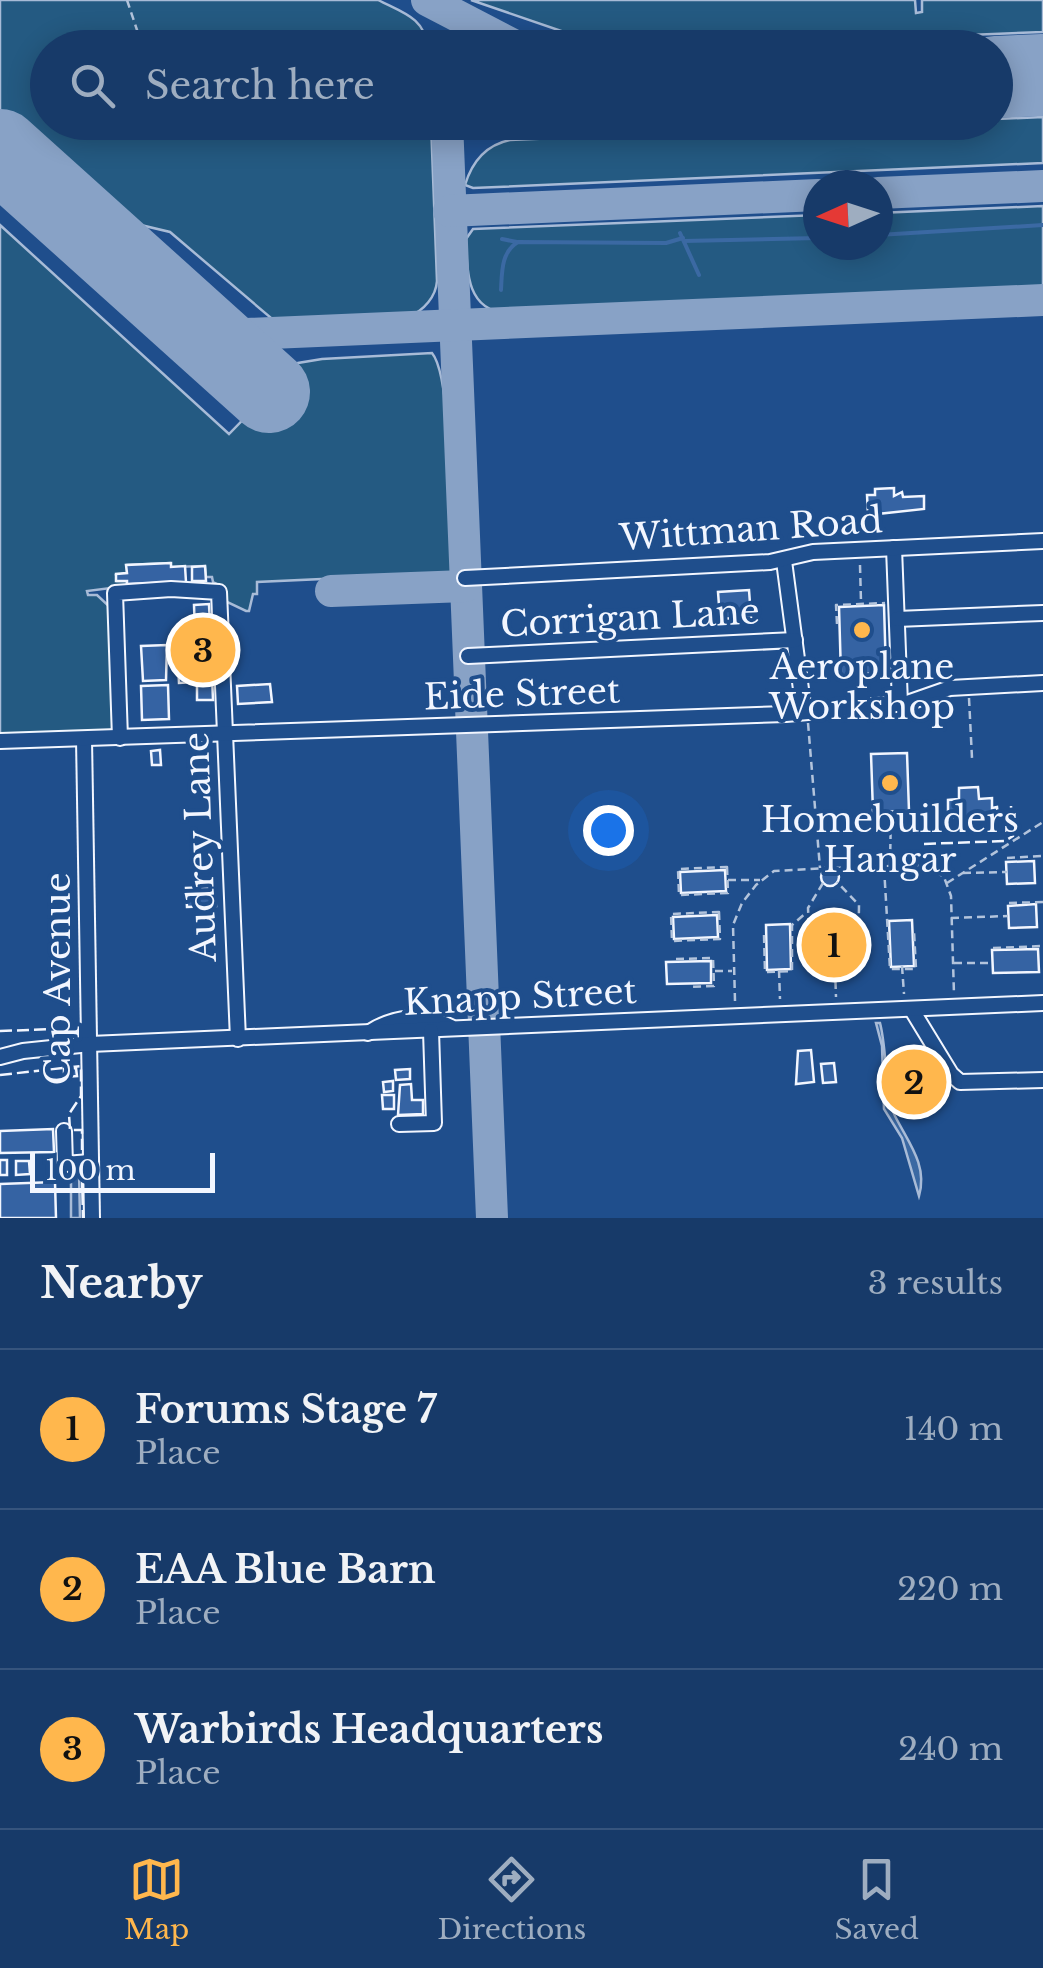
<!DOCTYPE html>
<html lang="en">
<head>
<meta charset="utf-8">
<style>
  body { margin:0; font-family:"Libre Baskerville",serif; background:#244571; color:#f1f3f6 }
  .compass { position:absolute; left:803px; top:170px; width:90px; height:90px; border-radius:50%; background:#173a69; box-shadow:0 5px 25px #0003; rotate:267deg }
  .scale { position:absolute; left:30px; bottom:25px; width:185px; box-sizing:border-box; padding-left:10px; border:5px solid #f2f6ff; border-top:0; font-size:28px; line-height:35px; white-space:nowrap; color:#f2f6ff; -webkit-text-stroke:8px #1f4e8c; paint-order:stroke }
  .you { position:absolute; left:608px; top:830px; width:35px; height:35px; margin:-25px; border:8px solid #fff; border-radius:50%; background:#1a73e8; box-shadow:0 0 0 15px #1a73e833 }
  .badge { display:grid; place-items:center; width:65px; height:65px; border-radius:50%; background:#ffb74d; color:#111; font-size:32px; font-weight:700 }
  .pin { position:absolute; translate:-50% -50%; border:5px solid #fff; box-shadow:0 2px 10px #0006 }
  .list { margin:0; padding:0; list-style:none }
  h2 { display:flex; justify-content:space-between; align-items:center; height:130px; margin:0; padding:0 40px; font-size:42px }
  h2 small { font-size:32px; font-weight:400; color:#9eadc0 }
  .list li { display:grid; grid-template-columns:65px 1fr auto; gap:30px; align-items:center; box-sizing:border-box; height:160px; padding:0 40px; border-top:2px solid #36547d }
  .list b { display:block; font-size:38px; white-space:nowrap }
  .list p { margin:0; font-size:32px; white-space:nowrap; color:#9eadc0 }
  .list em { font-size:32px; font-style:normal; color:#9eadc0 }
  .icon { flex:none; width:55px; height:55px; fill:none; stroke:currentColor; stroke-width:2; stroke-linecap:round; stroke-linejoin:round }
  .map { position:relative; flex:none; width:1043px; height:1218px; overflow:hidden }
  .search { position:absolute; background:#173a69; box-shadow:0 5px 25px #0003; left:30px; right:30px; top:30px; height:110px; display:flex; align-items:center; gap:25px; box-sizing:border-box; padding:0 35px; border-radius:55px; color:#9eadc0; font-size:38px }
  .sheet { height:610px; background:#173a69 }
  nav { display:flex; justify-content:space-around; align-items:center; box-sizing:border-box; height:140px; border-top:2px solid #36547d; background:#173a69; font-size:28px; color:#9eadc0 }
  nav a { display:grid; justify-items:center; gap:5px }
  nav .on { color:#ffb74d }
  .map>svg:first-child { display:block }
  .green { fill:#245a82; stroke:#a8bbd7; stroke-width:2.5 }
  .parking { fill:#305b95; stroke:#a8bbd7; stroke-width:2.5 }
  .water { fill:#3b69a3; stroke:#a8bbd7; stroke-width:2.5 }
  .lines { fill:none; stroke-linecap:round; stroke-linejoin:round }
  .stream { stroke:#3b69a3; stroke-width:4 }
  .taxiway { stroke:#88a2c6; stroke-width:32 }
  .runway { stroke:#88a2c6; stroke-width:82 }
  .building { fill:#3563a3; stroke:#f2f6ff; stroke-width:2.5 }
  .minor-casing { stroke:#f2f6ff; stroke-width:18 }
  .path { stroke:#b3c4dc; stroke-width:2.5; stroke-dasharray:8 5; stroke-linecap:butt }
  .minor { stroke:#1f4e8c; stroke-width:14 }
  .fence { stroke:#f2f6ff; stroke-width:2.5; stroke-dasharray:12 5; stroke-linecap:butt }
  .poi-dot { fill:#ffb74d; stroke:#1f4e8c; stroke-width:4 }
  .labels { text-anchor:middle; stroke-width:8; stroke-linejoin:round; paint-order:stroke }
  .street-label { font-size:35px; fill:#f2f6ff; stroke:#1f4e8c }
  .poi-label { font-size:35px; fill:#f2f6ff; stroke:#1f4e8c }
</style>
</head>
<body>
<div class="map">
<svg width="1043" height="1218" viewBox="0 0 1043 1218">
  <rect width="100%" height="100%" fill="#1f4e8c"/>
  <g class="green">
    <path d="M0 0H378C401 12 426 18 427 47L48 48V122L431 123 437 281C436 296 424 311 409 316 386 322 305 323 280 321L271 318 170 232 124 221 0 112Z"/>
    <path d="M471 0H915L916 13 922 12V0H1043V32L668 47 567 33Z"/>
    <path d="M1043 117V163L473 188 465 185C472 162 486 145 510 140L908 123 996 122V119Z"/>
    <path d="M1043 206V290L506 313C466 310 467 270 466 239L473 229 818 215V245H878V213Z"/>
    <path d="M0 225 229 434 298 363 322 359 432 353C453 378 451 532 453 573L257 582V594H253L249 611H246L227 602 225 588 213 582 212 577H206L205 566 171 567 170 563 127 565V573L116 575 117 581H127V586L87 591 88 595H97L112 609 116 723 110 733 0 736Z"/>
  </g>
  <path class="parking" d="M79 1171 80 1218H71V1175Z"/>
  <path class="water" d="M876 1023H880C887 1049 885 1095 895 1116 908 1142 928 1165 919 1196L902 1138 884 1109 882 1046Z"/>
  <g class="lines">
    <g class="stream">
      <path d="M680 233 699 275"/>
      <path d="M878 235 1043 225"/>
      <path d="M502 239 517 242"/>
      <path d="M684 241 818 238"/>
      <path d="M501 290C502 272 501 252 518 242L666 243 683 238"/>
    </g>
    <g class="taxiway">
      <path d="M427 0 519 48"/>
      <path d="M447 122 492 1218"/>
      <path d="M878 193 1043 186"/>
      <path d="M449 211 818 195"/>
      <path d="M188 319 212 333 247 334 1043 300"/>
      <path d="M331 591 465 586"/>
    </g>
    <g class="runway">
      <path d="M996 77 1043 75"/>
      <path d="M0 150 269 392"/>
    </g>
  </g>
  <g class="building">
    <path d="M894 488V496L902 492 903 497 924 496V509L868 515 867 495H875V489Z"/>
    <path d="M171 563V567L185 566 186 582 127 584V581H116V574L127 573 126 565Z"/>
    <path d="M205 566 206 581H192V567Z"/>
    <path d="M749 590 751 617 720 619 718 592Z"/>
    <path d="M209 604 213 700H197V682L179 683 178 663H196L194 605Z"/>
    <path d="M884 605 886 673 841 675 839 607Z"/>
    <path d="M167 645 166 680 143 681 141 646Z"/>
    <path d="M270 684 272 702 238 704 237 686Z"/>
    <path d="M168 685 169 719 142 720 141 686Z"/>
    <path d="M160 750 161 765H152L151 751Z"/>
    <path d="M907 753 909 811 873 812 871 754Z"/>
    <path d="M978 787 979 799 992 798V808L997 807 998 816 948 818V800L959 799V788Z"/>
    <path d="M1034 861 1035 883 1007 884 1006 862Z"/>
    <circle cx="830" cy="877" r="9"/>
    <path d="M725 870 726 891 681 893 680 872Z"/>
    <path d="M215 887 216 906 187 907 186 888Z"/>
    <path d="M1036 904 1037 927 1009 928 1008 906Z"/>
    <path d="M717 915 718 937 674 939 673 917Z"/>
    <path d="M912 920 914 966 891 967 889 921Z"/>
    <path d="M856 922 858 967 813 969 811 924Z"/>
    <path d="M790 924 791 969 767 970 766 925Z"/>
    <path d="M1038 949 1039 972 993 973 992 950Z"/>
    <path d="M711 961V983L667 984 666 962Z"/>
    <path d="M811 1050 814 1082 796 1084 798 1051Z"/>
    <path d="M926 1053 930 1109 903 1111 899 1055Z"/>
    <path d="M834 1063 836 1082 823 1083 821 1064Z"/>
    <path d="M76 1068 77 1076 64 1077V1069Z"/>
    <path d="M410 1069V1079L396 1080 395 1070Z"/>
    <path d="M393 1081V1091L384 1092 383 1082Z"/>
    <path d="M411 1084 412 1100H423V1114L398 1115 400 1085Z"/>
    <path d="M382 1095H394V1109H383Z"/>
    <path d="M53 1129 54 1152 0 1153V1131Z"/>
    <rect x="0" y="1160" width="7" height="15"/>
    <path d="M16 1161H29L30 1174 16 1175Z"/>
    <path d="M55 1182 56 1218H0V1184Z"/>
  </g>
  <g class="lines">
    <defs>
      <g id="minor">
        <path d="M894 548 900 704"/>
        <path d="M784 561 804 712"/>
        <path d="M465 578 770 562 813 552 1043 541"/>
        <path d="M897 619 1043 613"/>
        <path d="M468 656 795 640"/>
        <path d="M120 738 115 593 171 589 219 592 238 1039"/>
        <path d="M84 739 92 1218"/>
        <path d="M0 741 786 714 907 703 950 688 1043 683"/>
        <path d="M912 1010 951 1074 960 1082 1043 1080"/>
        <path d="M368 1033C394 1016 423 1013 451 1027"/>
        <path d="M0 1057 23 1051 90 1044 1043 1003"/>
        <path d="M399 1124 434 1123 431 1031"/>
        <path d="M64 1131 65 1164 90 1162"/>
      </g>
    </defs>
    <use href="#minor" class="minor-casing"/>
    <g class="path">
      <path d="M127 0 143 48"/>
      <path d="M860 565 861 602"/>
      <path d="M837 624 836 605 885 603"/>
      <path d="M969 698 972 758"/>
      <path d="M808 723 820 868"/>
      <path d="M1007 858 1043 856"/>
      <path d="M890 865 891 812"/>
      <path d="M727 867 728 893 679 895 678 869Z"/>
      <path d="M884 867 890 969H916L914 931"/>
      <path d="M833 868 925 865 944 877 951 896 954 994"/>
      <path d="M963 873 1007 872"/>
      <path d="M728 880H760"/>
      <path d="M823 883 808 908 811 971 858 969 859 905 837 882"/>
      <path d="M947 883 1043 822"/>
      <path d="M1009 903 1043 902"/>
      <path d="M719 912 720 939 672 941 671 914Z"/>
      <path d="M951 918 1008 916"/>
      <path d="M764 935 765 972 792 971V925L807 912"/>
      <path d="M993 948 1043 946"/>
      <path d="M676 959 713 958 714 986 690 987"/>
      <path d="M954 963H993"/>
      <path d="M902 966 904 994"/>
      <path d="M835 968 836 997"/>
      <path d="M779 970 780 999"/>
      <path d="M715 971H732"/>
      <path d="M735 1001 733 925 742 903 756 885 774 871 826 868"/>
    </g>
    <use href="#minor" class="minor"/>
    <g class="fence">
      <path d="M924 844 1005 841 1013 836 1011 806"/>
      <path d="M0 1031 82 1028"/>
      <path d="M0 1075 81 1066V1096L69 1114 70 1130H82V1150"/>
      <path d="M82 1176 83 1218"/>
    </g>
  </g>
  <g class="poi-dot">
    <circle cx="862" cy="630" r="10"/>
    <circle cx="890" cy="783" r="10"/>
  </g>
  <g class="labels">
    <g class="street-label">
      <text transform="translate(751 529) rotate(-4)" y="12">Wittman Road</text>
      <text transform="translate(630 618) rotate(-3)" y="12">Corrigan Lane</text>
      <text transform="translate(522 694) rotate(-2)" y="12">Eide Street</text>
      <text transform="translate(200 847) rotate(-92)" y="12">Audrey Lane</text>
      <text transform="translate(58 979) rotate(-90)" y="12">Cap Avenue</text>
      <text transform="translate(520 997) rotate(-3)" y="12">Knapp Street</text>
    </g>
    <g class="poi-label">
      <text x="862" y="679">Aeroplane<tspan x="862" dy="40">Workshop</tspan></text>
      <text x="890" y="832">Homebuilders<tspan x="890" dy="40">Hangar</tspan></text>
    </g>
  </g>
</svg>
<svg class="compass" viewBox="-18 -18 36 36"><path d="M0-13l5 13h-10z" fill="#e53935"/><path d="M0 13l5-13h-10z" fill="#9eadc0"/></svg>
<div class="scale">100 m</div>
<div class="you"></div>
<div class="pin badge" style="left:834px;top:945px">1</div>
<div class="pin badge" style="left:914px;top:1082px">2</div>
<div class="pin badge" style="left:203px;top:650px">3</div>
<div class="search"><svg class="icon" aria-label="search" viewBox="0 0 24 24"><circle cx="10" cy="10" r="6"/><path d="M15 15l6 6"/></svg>Search here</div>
</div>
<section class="sheet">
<h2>Nearby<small>3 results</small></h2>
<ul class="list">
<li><span class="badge">1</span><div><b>Forums Stage 7</b><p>Place</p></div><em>140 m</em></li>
<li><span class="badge">2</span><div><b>EAA Blue Barn</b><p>Place</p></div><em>220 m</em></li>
<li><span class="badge">3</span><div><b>Warbirds Headquarters</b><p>Place</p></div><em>240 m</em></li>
</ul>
</section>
<nav>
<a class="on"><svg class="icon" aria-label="map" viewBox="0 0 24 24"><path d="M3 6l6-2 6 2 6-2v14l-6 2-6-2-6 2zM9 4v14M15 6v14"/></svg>Map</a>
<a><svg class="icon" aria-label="directions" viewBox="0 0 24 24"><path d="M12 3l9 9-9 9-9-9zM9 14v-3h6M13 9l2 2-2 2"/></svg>Directions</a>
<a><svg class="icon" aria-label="saved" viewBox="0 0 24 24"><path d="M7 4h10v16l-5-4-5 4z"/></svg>Saved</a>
</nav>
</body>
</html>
